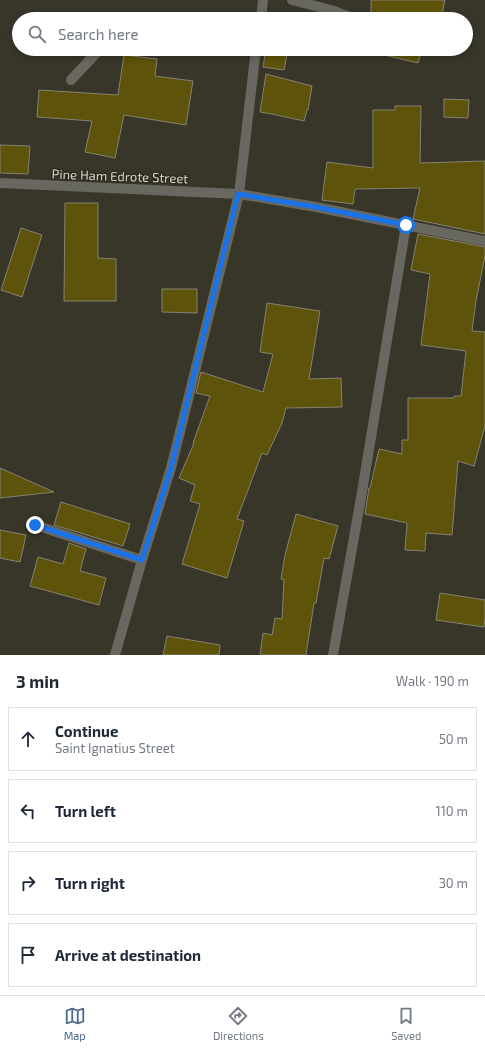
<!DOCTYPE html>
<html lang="en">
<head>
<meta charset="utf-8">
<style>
  body { margin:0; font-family:"Exo 2",sans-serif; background:#f6f6f7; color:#1f2937 }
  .stop { position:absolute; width:12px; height:12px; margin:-9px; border:3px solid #1a73e8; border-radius:50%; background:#fff }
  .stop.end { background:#1a73e8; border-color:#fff; box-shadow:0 1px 4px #0008 }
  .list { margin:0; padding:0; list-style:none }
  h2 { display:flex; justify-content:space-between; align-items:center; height:52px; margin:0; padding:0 16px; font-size:17px }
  h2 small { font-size:13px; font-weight:400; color:#747a83 }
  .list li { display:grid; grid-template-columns:26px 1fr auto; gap:12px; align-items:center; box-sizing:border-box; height:64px; margin:0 8px 8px; padding:0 8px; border:1px solid #e0e1e3; border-radius:0px }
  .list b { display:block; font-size:15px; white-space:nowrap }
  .list p { margin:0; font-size:13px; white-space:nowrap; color:#747a83 }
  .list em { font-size:13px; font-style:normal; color:#747a83 }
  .icon { flex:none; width:22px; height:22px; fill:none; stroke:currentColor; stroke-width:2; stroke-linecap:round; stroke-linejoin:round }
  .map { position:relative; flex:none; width:485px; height:655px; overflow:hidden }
  .search { position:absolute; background:#fff; box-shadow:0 2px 6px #0003; left:12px; right:12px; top:12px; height:44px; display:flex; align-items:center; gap:10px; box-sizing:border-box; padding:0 14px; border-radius:22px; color:#747a83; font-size:15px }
  .sheet { height:340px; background:#fff }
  nav { display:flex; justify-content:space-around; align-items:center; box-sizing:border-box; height:56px; border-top:1px solid #e0e1e3; background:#fff; font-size:11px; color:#747a83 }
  nav a { display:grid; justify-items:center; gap:2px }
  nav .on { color:#4d6b8f }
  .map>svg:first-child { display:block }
  .building { fill:#5e530a; stroke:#858273 }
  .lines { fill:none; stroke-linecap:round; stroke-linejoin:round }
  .minor { stroke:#686760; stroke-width:10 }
  .route { stroke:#1a73e8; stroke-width:5 }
  .labels { text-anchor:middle; stroke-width:3; stroke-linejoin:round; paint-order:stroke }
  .street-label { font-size:13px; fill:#d6d5cd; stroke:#2e2c1f }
</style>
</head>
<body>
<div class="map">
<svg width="485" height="655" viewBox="0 0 485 655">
  <rect width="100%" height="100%" fill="#383628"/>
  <g class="building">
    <path d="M371 0H445L441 19H371Z"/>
    <path d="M266 49H288L284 70 263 67Z"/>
    <path d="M372 49H422L418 63 372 52Z"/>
    <path d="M124 55 157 59 155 76 193 81 186 125 124 115 115 158 85 152 92 121 37 117 39 90 118 95Z"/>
    <path d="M266 74 312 86 308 110H307L304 121 272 114 260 112Z"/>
    <path d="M444 99 469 100 468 118 444 117Z"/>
    <path d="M395 106H421L420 163 485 161V234L413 219 420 188 355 189 353 204 322 200 327 162 373 168V110H395Z"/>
    <path d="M0 145 30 146 28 174 0 173Z"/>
    <path d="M65 203H98V258L116 259V301H64Z"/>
    <path d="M21 228 42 235 22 297 1 290Z"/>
    <path d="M418 234 485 247V256L476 301 472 331 485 332V426L474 466 458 461 452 535 426 533 425 551 405 550 407 523 365 514 369 488H370L379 449 402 454V440H408V398H454V396H461L466 351 421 345 430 274 411 270Z"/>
    <path d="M162 289H197V313L162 312Z"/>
    <path d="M267 303 320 311 309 379 341 378 342 407 286 408 282 423 267 455 262 453 237 519 244 521 227 578 182 564 200 504 190 501 195 485 179 478 194 443H193L210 396 196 393 201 372 263 392 273 354 260 352Z"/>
    <path d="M0 468 54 492 0 498Z"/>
    <path d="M61 502 130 524 123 546 54 525Z"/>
    <path d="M296 514 338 526 329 559 324 558 316 603H314L306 655H260L263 633 272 635 275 618 282 619 284 580 281 579 285 555Z"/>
    <path d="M0 530 26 535 20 562 0 558Z"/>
    <path d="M69 543 86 549 80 571 106 578 99 605 30 586 38 557 63 564Z"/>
    <path d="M440 593 485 600V618L484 627 436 620Z"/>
    <path d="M167 636 220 645 219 655H163Z"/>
  </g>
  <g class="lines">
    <g class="minor">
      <path d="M292 0 331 10 350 17"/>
      <path d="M261 19 263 0"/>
      <path d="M238 49 256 52"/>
      <path d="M71 80 100 49"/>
      <path d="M0 183 239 194 316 207 485 241"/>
      <path d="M35 525 142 560"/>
      <path d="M115 655 142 560 171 468 239 194 256 49"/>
      <path d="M333 655 361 498 406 225"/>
    </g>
  </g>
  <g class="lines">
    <path class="route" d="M35 525 142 560 171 468 238 194 316 207 406 225"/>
  </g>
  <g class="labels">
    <g class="street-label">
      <text transform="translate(120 176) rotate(2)" y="5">Pine Ham Edrote Street</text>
    </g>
  </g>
</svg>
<div class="stop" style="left:406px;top:225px"></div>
<div class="stop end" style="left:35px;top:525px"></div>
<div class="search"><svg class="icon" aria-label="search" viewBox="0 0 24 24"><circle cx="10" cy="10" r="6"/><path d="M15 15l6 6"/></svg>Search here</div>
</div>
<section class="sheet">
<h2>3 min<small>Walk · 190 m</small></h2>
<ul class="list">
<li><svg class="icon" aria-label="ahead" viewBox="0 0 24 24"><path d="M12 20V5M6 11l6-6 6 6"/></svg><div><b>Continue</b><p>Saint Ignatius Street</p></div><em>50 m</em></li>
<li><svg class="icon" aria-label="left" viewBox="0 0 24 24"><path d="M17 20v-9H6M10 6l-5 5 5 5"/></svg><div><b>Turn left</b></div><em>110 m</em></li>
<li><svg class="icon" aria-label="right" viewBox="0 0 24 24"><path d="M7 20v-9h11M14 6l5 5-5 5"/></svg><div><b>Turn right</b></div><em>30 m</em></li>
<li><svg class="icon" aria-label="arrive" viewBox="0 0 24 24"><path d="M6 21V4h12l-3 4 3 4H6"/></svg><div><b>Arrive at destination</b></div></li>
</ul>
</section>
<nav>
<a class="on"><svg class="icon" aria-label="map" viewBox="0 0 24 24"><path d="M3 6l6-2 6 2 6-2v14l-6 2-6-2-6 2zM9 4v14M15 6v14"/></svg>Map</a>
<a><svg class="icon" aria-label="directions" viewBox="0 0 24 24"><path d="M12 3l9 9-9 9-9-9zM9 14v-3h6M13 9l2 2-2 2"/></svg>Directions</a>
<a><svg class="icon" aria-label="saved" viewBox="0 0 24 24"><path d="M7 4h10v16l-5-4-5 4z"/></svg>Saved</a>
</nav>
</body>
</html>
